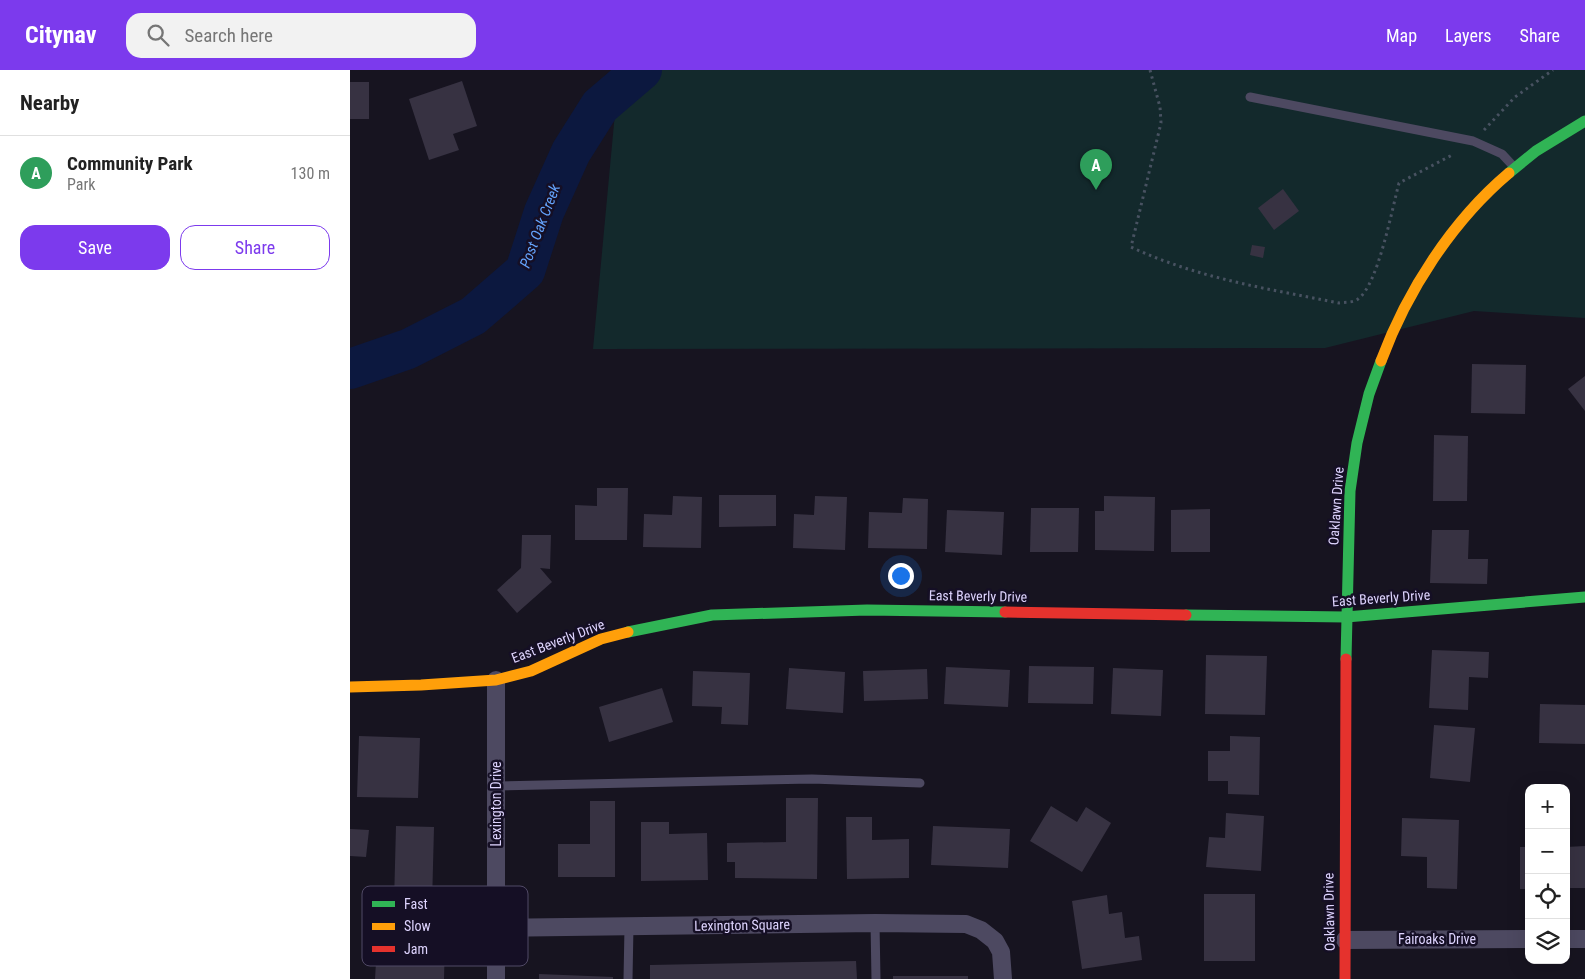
<!DOCTYPE html>
<html lang="en">
<head>
<meta charset="utf-8">
<style>
  body { margin:0; font-family:"Roboto Condensed",sans-serif; background:#f2f2f2; color:#222 }
  .controls { position:absolute; right:15px; bottom:15px; display:grid; overflow:hidden; border-radius:10px; box-shadow:0 5px 20px #0002 }
  .controls button { width:45px; height:45px; display:grid; place-items:center; padding:0; border:0; border-bottom:1px solid #e0e0e0; background:#fff; color:#222; font:25px sans-serif }
  .you { position:absolute; left:550px; top:505px; width:18px; height:18px; margin:-12px; border:4px solid #fff; border-radius:50%; background:#1a73e8; box-shadow:0 0 0 8px #1a73e833 }
  .badge { display:grid; place-items:center; width:32px; height:32px; border-radius:50%; background:#7c3aed; color:#fff; font-size:16px; font-weight:700 }
  .pin { position:absolute; translate:-50% -41px; filter:drop-shadow(0 1px 2px #0008) }
  .pin::after { content:''; position:absolute; top:26px; width:18px; height:15px; background:inherit; clip-path:polygon(0 0,100% 0,50% 100%) }
  .list { margin:0; padding:0; list-style:none }
  h2 { display:flex; justify-content:space-between; align-items:center; height:65px; margin:0; padding:0 20px; font-size:21px }
  h2 small { font-size:16px; font-weight:400; color:#767676 }
  .list li { display:grid; grid-template-columns:32px 1fr auto; gap:15px; align-items:center; box-sizing:border-box; height:75px; padding:0 20px; border-top:1px solid #e0e0e0 }
  .list b { display:block; font-size:19px; white-space:nowrap }
  .list p { margin:0; font-size:16px; white-space:nowrap; color:#767676 }
  .list em { font-size:16px; font-style:normal; color:#767676 }
  .actions { display:flex; gap:10px; padding:15px 20px }
  .actions a { flex:1; padding:11px 0; border:1px solid #7c3aed; border-radius:15px; text-align:center; font-size:18px; color:#7c3aed }
  .actions .main { background:#7c3aed; color:#fff }
  .icon { flex:none; width:28px; height:28px; fill:none; stroke:currentColor; stroke-width:2; stroke-linecap:round; stroke-linejoin:round }
  .map { position:relative; flex:none; width:1235px; height:909px; overflow:hidden }
  header { display:flex; align-items:center; gap:30px; box-sizing:border-box; height:70px; padding:0 25px; background:#7c3aed; color:#fff }
  header strong { font-size:24px }
  nav { display:flex; gap:28px; margin-inline-start:auto; font-size:18px }
  .search { width:350px; height:45px; background:#f2f2f2; display:flex; align-items:center; gap:12px; box-sizing:border-box; padding:0 18px; border-radius:15px; color:#767676; font-size:19px }
  main { display:flex }
  aside { flex:1; background:#fff }
  .map>svg:first-child { display:block }
  .green { fill:#13292c }
  .lines { fill:none; stroke-linecap:round; stroke-linejoin:round }
  .river { stroke:#0c183f; stroke-width:40 }
  .building { fill:#373242 }
  .path { stroke:#485261; stroke-width:3; stroke-dasharray:2.5 4; stroke-linecap:butt }
  .lane { stroke:#4d4961; stroke-width:9 }
  .street { stroke:#4d4961; stroke-width:18 }
  .fast { stroke:#30b455; stroke-width:11 }
  .slow { stroke:#ff9f0a; stroke-width:11 }
  .jam { stroke:#e5322d; stroke-width:11 }
  .labels { text-anchor:middle; stroke-width:5; stroke-linejoin:round; paint-order:stroke }
  .street-label { font-size:14px; fill:#ded4fe; stroke:#150f25 }
  .water-label { font-size:15px; font-style:italic; fill:#64a3fc; stroke:#150f25 }
  .key { fill:#150f25; stroke:#514a66; stroke-width:1 }
  .key-label { font-size:14px; fill:#ded4fe }
</style>
</head>
<body>
<header>
<strong>Citynav</strong>
<div class="search"><svg class="icon" aria-label="search" viewBox="0 0 24 24"><circle cx="10" cy="10" r="6"/><path d="M15 15l6 6"/></svg>Search here</div>
<nav><a>Map</a><a>Layers</a><a>Share</a></nav>
</header>
<main>
<aside>
<h2>Nearby<small></small></h2>
<ul class="list">
<li><span class="badge" style="background:#2e9e5b">A</span><div><b>Community Park</b><p>Park</p></div><em>130 m</em></li>
</ul>
<div class="actions"><a class="main">Save</a><a>Share</a></div>
</aside>
<div class="map">
<svg width="1235" height="909" viewBox="0 0 1235 909">
  <rect width="100%" height="100%" fill="#171420"/>
  <path class="green" d="M269 0H1235V248L1124 241 975 278 243 279Z"/>
  <g class="lines">
    <path class="river" d="M0 299 58 279 123 246 175 201 194 142 221 82 250 36 292 0"/>
  </g>
  <g class="building">
    <path d="M112 11 127 56 103 64 109 80 79 90 59 29Z"/>
    <rect x="0" y="12" width="19" height="37"/>
    <path d="M933 119 949 141 924 160 908 138Z"/>
    <path d="M902 175 915 177 913 188 900 185Z"/>
    <path d="M1122 294 1176 295 1175 344 1121 343Z"/>
    <path d="M1235 306V341L1218 319Z"/>
    <path d="M1084 365 1118 366 1117 431H1083Z"/>
    <path d="M247 418H278L277 470H225V435L247 436Z"/>
    <path d="M369 425H426V456L369 457Z"/>
    <path d="M323 426 352 427 351 478 293 477 294 444 322 445Z"/>
    <path d="M465 426 497 427 495 480 443 478 444 444 464 445Z"/>
    <path d="M754 426 805 427 804 481 745 480V441H754Z"/>
    <path d="M553 428 578 429 577 479 518 478 519 442 552 443Z"/>
    <path d="M681 438H729L728 482H680Z"/>
    <path d="M860 439V482H821V440Z"/>
    <path d="M597 440 654 442 652 485 595 482Z"/>
    <path d="M1082 460H1119L1118 489H1138L1137 514 1080 513Z"/>
    <path d="M172 465H201L200 499 190 498 202 512 167 543 147 520 171 498Z"/>
    <path d="M1082 580 1139 582 1138 608 1119 607 1118 640 1079 638Z"/>
    <path d="M856 585 917 586 915 645 855 644Z"/>
    <path d="M679 596 744 597 743 634 678 633Z"/>
    <path d="M596 597 660 600 658 637 594 634Z"/>
    <path d="M439 598 495 602 493 643 436 639Z"/>
    <path d="M763 598 813 600 811 646 761 644Z"/>
    <path d="M577 599 578 629 514 631 513 601Z"/>
    <path d="M343 601 400 603 398 655 371 654 372 637 342 636Z"/>
    <path d="M312 618 323 652 259 672 249 637Z"/>
    <path d="M1190 634 1235 635V674L1189 673Z"/>
    <path d="M1084 655 1125 658 1120 712 1080 708Z"/>
    <path d="M9 666 70 668 68 728 7 727Z"/>
    <path d="M880 666 910 667 909 725 878 724V711H858V681H880Z"/>
    <path d="M436 728H468L467 809 385 808V792H377V773L436 772Z"/>
    <path d="M240 731H265V807H208V774H240Z"/>
    <path d="M701 736 727 752 736 737 761 753 732 802 680 771Z"/>
    <path d="M876 743 914 746 911 801 856 797 859 767 875 768Z"/>
    <path d="M496 747H522V770L559 769V808L497 809Z"/>
    <path d="M1052 748 1109 750 1107 819 1077 818V787L1051 786Z"/>
    <path d="M291 752H319V764L357 763 358 810 291 811Z"/>
    <path d="M46 756 84 757 82 834 44 833Z"/>
    <path d="M583 756 660 759 658 798 581 795Z"/>
    <path d="M0 759 19 760 16 787 0 786Z"/>
    <path d="M1235 776V818H1216V777Z"/>
    <rect x="1170" y="777" width="9" height="42"/>
    <rect x="854" y="824" width="51" height="67"/>
    <path d="M757 825 759 844 772 842 775 868 789 866 792 890 732 899 722 831Z"/>
    <path d="M66 870 95 871 94 909H25L26 892 65 894Z"/>
    <path d="M506 891 507 909H300V895Z"/>
    <path d="M189 904 263 907V909H189Z"/>
    <rect x="543" y="906" width="75" height="3"/>
  </g>
  <g class="lines">
    <g class="path">
      <path d="M800 0 810 37 811 53 781 177C847 208 918 219 989 233 994 232 1003 233 1008 229 1028 215 1042 139 1049 113L1104 84"/>
      <path d="M1134 60 1165 27 1203 0"/>
    </g>
    <g class="lane">
      <path d="M900 27 1123 71 1152 84 1165 98"/>
      <path d="M146 716 462 709 570 713"/>
      <path d="M525 853 526 909"/>
      <path d="M278 909 279 857"/>
    </g>
    <g class="street">
      <path d="M146 610V909"/>
      <path d="M146 858 525 853 616 854 631 860 645 871 651 882 653 909"/>
      <path d="M1216 869H1235"/>
      <path d="M995 870 1179 869"/>
    </g>
    <g class="fast">
      <path d="M1159 103 1186 81 1235 51"/>
      <path d="M836 545 996 547 1235 527"/>
      <path d="M278 562 362 545 517 540 655 542"/>
      <path d="M996 589 1000 421 1007 373 1019 324 1031 291"/>
    </g>
    <g class="slow">
      <path d="M1031 291C1057 221 1102 151 1159 103"/>
      <path d="M0 617 71 615 146 610 181 601 251 569 278 562"/>
    </g>
    <g class="jam">
      <path d="M655 542 836 545"/>
      <path d="M995 909 996 589"/>
    </g>
  </g>
  <g class="labels">
    <g class="street-label">
      <text transform="translate(986 436) rotate(-86)" y="5">Oaklawn Drive</text>
      <text transform="translate(628 526) rotate(1)" y="5">East Beverly Drive</text>
      <text transform="translate(1031 528) rotate(-4)" y="5">East Beverly Drive</text>
      <text transform="translate(208 571) rotate(-21)" y="5">East Beverly Drive</text>
      <text transform="translate(146 734) rotate(-90)" y="5">Lexington Drive</text>
      <text transform="translate(979 842) rotate(-91)" y="5">Oaklawn Drive</text>
      <text transform="translate(392 855) rotate(-1)" y="5">Lexington Square</text>
      <text x="1087" y="874">Fairoaks Drive</text>
    </g>
    <g class="water-label">
      <text transform="translate(190 156) rotate(-69)" y="5">Post Oak Creek</text>
    </g>
  </g>
  <rect x="12" y="816" width="166" height="80" rx="8" class="key"/>
  <rect x="22" y="831" width="23" height="6" fill="#30b455"/>
  <rect x="22" y="853" width="23" height="7" fill="#ff9f0a"/>
  <rect x="22" y="876" width="23" height="6" fill="#e5322d"/>
  <g class="key-label">
    <text x="54" y="839">Fast</text>
    <text x="54" y="861">Slow</text>
    <text x="54" y="884">Jam</text>
  </g>
</svg>
<div class="controls">
<button>+</button>
<button>−</button>
<button><svg class="icon" aria-label="locate" viewBox="0 0 24 24"><circle cx="12" cy="12" r="6"/><path d="M12 2v4M12 18v4M2 12h4M18 12h4"/></svg></button>
<button><svg class="icon" aria-label="layers" viewBox="0 0 24 24"><path d="M12 4l9 5-9 5-9-5zM3 14l9 5 9-5"/></svg></button>
</div>
<div class="you"></div>
<div class="pin badge" style="left:746px;top:120px;background:#2e9e5b">A</div>
</div>
</main>
</body>
</html>
